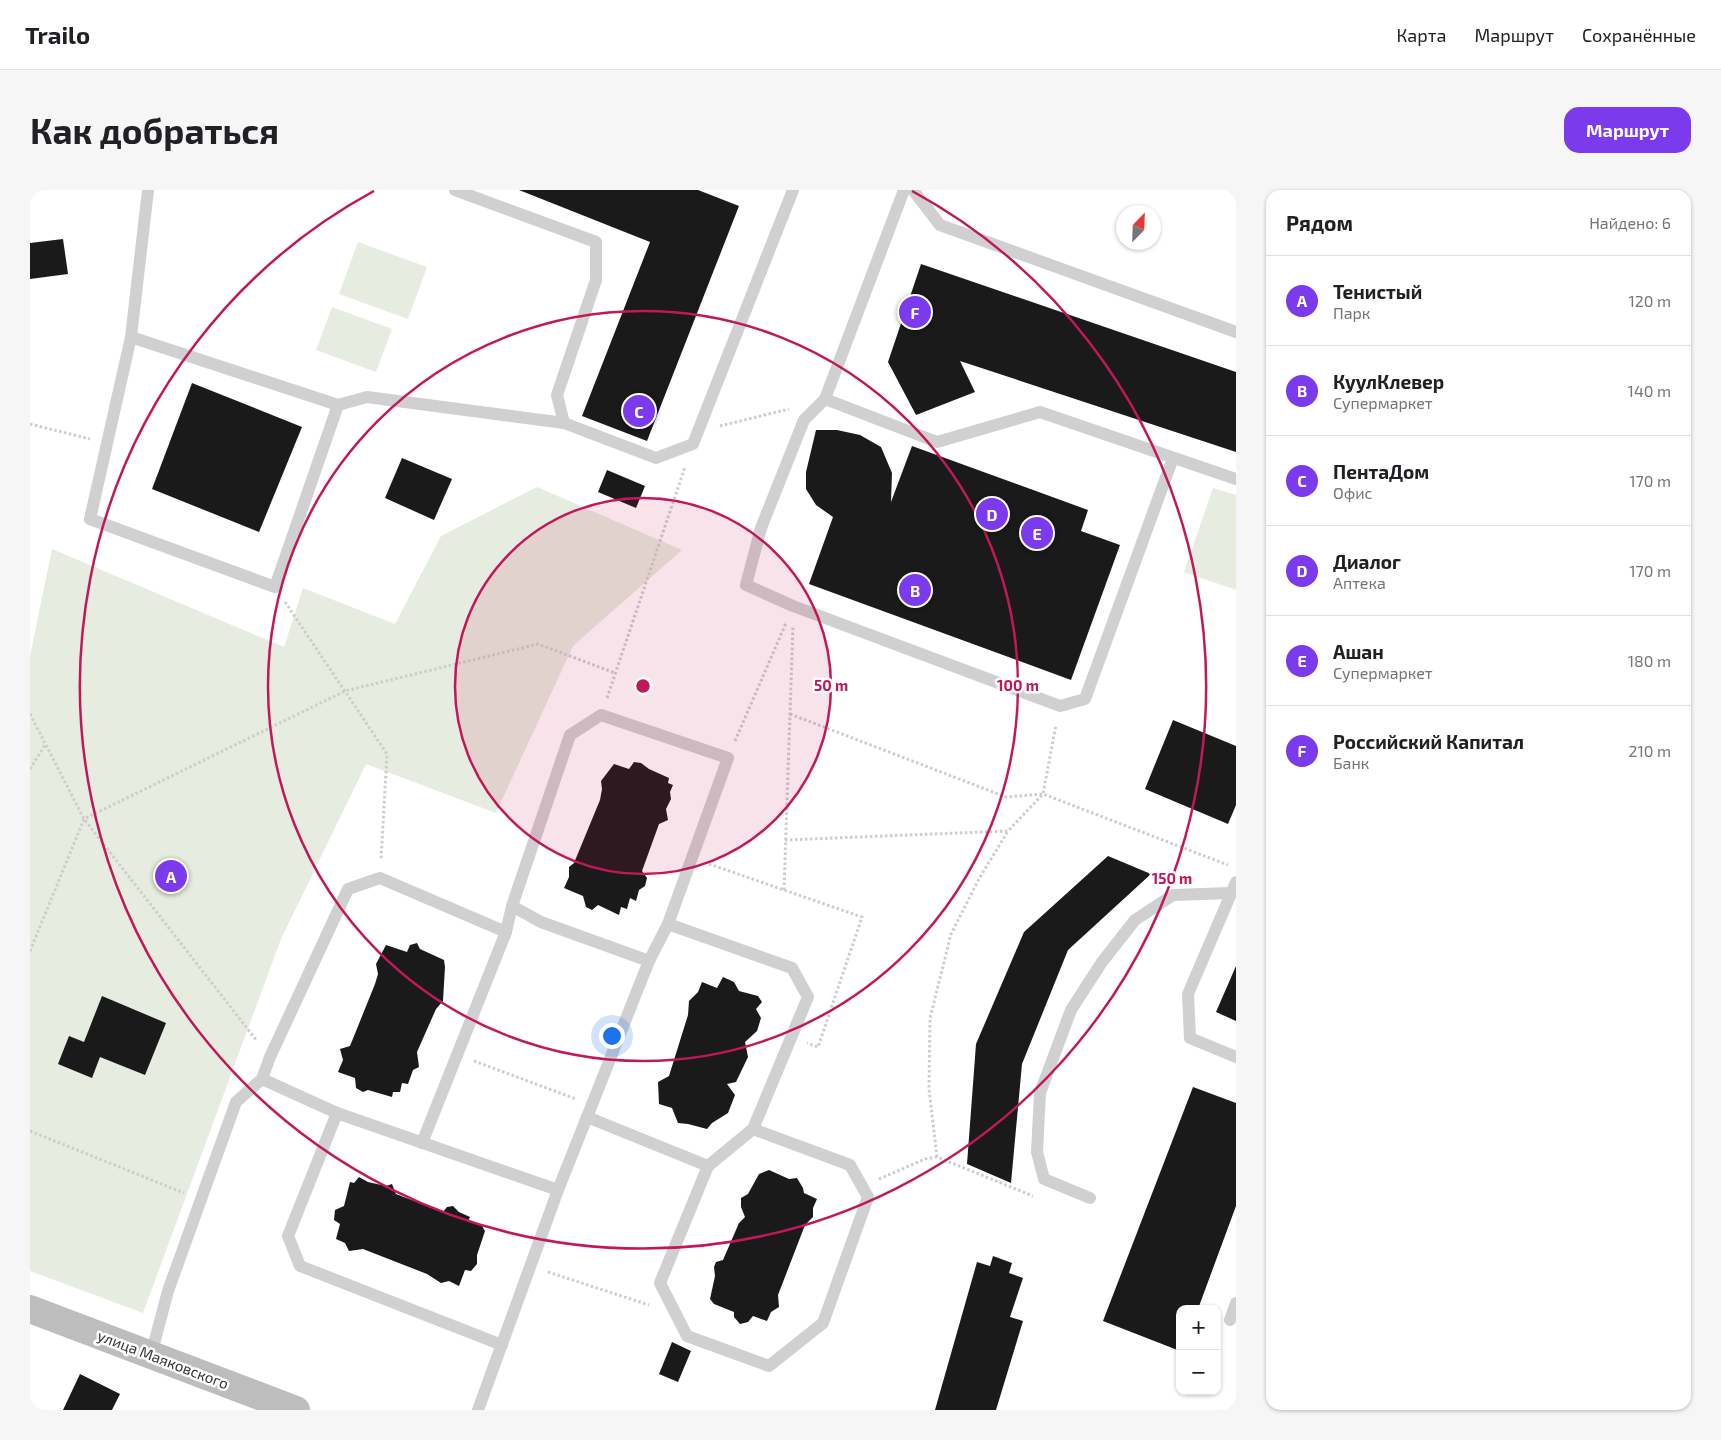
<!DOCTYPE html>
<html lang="ru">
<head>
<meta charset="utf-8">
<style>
  body { margin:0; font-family:"Exo 2",sans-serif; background:#f6f6f6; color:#202124 }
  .controls { position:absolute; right:15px; bottom:15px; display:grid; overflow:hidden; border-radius:10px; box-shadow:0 1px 4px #0004 }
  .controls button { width:45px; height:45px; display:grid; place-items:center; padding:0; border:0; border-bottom:1px solid #e0e0e0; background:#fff; color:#202124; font:25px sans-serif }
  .compass { position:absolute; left:1086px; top:15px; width:45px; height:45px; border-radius:50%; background:#fff; box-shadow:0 1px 4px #0004; rotate:23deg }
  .you { position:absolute; left:581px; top:845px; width:18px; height:18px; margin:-12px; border:4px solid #fff; border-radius:50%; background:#1a73e8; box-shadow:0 0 0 8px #1a73e833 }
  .badge { display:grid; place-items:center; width:32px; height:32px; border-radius:50%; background:#7c3aed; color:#fff; font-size:16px; font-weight:700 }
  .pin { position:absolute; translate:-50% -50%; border:2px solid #fff; box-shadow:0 1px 5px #0006 }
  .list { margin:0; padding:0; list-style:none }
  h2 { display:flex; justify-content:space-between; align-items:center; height:65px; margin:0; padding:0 20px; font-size:21px }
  h2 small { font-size:16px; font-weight:400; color:#757577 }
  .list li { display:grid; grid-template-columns:32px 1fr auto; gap:15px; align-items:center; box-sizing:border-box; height:90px; padding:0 20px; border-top:1px solid #e0e0e0 }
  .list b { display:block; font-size:19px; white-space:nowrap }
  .list p { margin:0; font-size:16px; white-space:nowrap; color:#757577 }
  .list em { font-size:16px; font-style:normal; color:#757577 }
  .map { position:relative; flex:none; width:1206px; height:1220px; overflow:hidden; border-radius:15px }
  header { display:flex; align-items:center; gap:30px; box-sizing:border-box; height:70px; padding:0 25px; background:#fff; border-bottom:1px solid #e0e0e0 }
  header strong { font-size:24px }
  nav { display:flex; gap:28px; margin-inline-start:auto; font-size:18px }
  .intro { display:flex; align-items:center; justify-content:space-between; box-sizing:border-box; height:120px; padding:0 30px }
  h1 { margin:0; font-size:35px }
  .button { padding:12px 22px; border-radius:15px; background:#7c3aed; color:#fff; font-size:18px; font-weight:700 }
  main { display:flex; gap:30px; padding:0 30px }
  aside { flex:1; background:#fff; border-radius:15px; box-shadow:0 1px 4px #0004 }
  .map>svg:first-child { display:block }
  .green { fill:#e6ecdf }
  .building { fill:#1a1a1a }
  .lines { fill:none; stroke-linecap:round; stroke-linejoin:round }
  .path { stroke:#cdcdcd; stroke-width:3; stroke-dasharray:2.5 2.5; stroke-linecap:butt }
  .lane { stroke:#d0d0d0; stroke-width:12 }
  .secondary { stroke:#bdbdbd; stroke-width:28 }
  .ring { fill:none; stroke:#c2185b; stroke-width:2.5 }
  .labels { text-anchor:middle; stroke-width:5; stroke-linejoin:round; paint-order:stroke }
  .street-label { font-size:15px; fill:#333; stroke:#fff }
  .centre { fill:#c2185b; stroke:#fff; stroke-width:2.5 }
  .ring-label { font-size:15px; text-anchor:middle; font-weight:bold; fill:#c2185b; stroke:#fff; stroke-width:5; stroke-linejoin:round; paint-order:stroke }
</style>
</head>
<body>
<header>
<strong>Trailo</strong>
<nav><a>Карта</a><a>Маршрут</a><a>Сохранённые</a></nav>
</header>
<div class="intro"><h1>Как добраться</h1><a class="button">Маршрут</a></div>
<main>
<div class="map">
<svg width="1206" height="1220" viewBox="0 0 1206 1220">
  <rect width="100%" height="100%" fill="#fff"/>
  <g class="green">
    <path d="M328 52 397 77 378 129 309 104Z"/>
    <path d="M302 117 362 139 346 182 286 160Z"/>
    <path d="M507 297 652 360 543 456 466 623 336 574 251 749 113 1123 0 1081V466L22 359 254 457 273 398 365 434 411 346Z"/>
    <path d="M1183 298 1206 305V400L1154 382Z"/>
  </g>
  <g class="building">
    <path d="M489 0H668L709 16 617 251 552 226 620 52Z"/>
    <path d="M33 49 38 84 0 89V53Z"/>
    <path d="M891 74 1206 182V262L930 171 945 202 886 225 858 172Z"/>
    <path d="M162 193 272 237 229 342 122 299Z"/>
    <path d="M786 240H807L830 245 851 257 862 283 861 312 882 256 1058 320 1051 341 1090 355 1041 490 779 394 803 327 786 315 776 299V282Z"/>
    <path d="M372 268 422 289 404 330 355 308Z"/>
    <path d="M577 280 615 296 606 318 568 302Z"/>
    <path d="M1143 530 1206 556V615L1198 634 1115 599Z"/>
    <path d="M604 572 611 573 619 579 639 588 638 593 643 595 640 602 641 609 636 619 638 630 629 634 612 681 617 688 615 696 609 700 606 711 600 708 597 719 591 717 589 725 568 715 562 720 556 717 553 706 534 698 539 687V677L544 673 570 610 572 599 571 591 584 574 599 579Z"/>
    <path d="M1078 666 1121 684 1038 760 992 874 981 993 937 974 946 854 994 742Z"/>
    <path d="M387 753 390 759 414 770 415 777 413 811 406 819 387 862 389 877 383 880 378 894 372 893 370 902H363L362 907 338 900 333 902 326 898 325 888 308 882 313 870 310 859 320 856 345 794 348 784 346 774 356 755 377 762 380 755Z"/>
    <path d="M1206 776V831L1186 822Z"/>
    <path d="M693 787 704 792 709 801 728 806 732 812 726 819 731 828 727 841 715 852 718 867 706 892 697 894 705 905 698 923 682 933 677 939 658 934 648 933 642 918 629 914 628 892 639 886 658 825 659 811 668 802 672 792 687 798Z"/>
    <path d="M72 806 136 833 115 885 70 867 62 888 28 874 39 846 54 852Z"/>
    <path d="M1163 897 1206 913V1016L1168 1119H1150V1161L1073 1131Z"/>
    <path d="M739 980 759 989 767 988 773 998 774 1003 787 1009 783 1018V1027L775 1035 748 1105 749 1117 741 1122 737 1131 723 1126 718 1132 710 1134 704 1127V1122L684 1114 680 1109 685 1086 684 1077 686 1072 693 1070 709 1033 715 1027 711 1017V1008L718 1004 729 984Z"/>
    <path d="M329 987 338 992 356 996 362 994 366 1004 413 1022 417 1017 423 1016 429 1022 440 1027 438 1031 452 1036 455 1041 447 1065V1074L441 1081 435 1080 429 1096 419 1091 411 1093 397 1084 333 1059 319 1061 315 1053 306 1049 310 1034 304 1030 305 1020 314 1016 320 992 324 993Z"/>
    <path d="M963 1066 982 1073 979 1083 993 1088 980 1127 993 1131 966 1220H905L947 1072 960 1076Z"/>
    <path d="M642 1152 661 1161 648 1192 629 1184Z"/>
    <path d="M50 1184 90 1204 82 1220H33Z"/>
  </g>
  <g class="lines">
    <g class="path">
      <path d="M0 234 60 249"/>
      <path d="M690 236 759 219"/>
      <path d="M255 412 357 564 351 670"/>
      <path d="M577 508 655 277"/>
      <path d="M0 524 54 629 227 851"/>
      <path d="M760 524 976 607 1013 604 1198 675"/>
      <path d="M705 551 756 433"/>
      <path d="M0 579 15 555"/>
      <path d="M755 650 978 641 1013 604 1026 535"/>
      <path d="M679 674 832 727 788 857 777 853"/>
      <path d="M754 700 763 435"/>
      <path d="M0 761 54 629 315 501 508 454 585 483"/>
      <path d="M444 871 546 909"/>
      <path d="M0 941 154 1003"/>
      <path d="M907 967 899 899 900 828 921 744 950 687 978 641"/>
      <path d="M849 989 895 969 907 967 1003 1006"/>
      <path d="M518 1082 619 1115"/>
    </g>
    <g class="lane">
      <path d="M118 0 101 147 308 215"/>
      <path d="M425 0 566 52V90L527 205 534 233 626 268 663 254 763 0"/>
      <path d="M874 0 795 209 907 252 1010 222 1206 289"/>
      <path d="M883 0 910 35 1206 142"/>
      <path d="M101 147 60 329 245 397 308 215 337 207 534 233"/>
      <path d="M795 209 774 230 731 338 716 395 763 416 1030 516 1055 509 1143 268"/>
      <path d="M1206 692 1158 804 1160 848 1206 867"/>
      <path d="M619 771 511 732 482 716 540 545 571 525 698 568 638 734 762 778 778 807 723 939"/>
      <path d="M232 889 307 923 528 1000"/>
      <path d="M307 923 258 1046 270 1076 472 1155"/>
      <path d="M557 927 678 976 723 939 820 975 838 1007 793 1133 739 1176 657 1146 630 1093 678 976"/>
      <path d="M392 953 476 742"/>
      <path d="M1060 1008 1014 989 1007 962 1010 903 1041 820 1072 772 1105 730 1143 705 1201 703"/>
      <path d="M1200 1130 1206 1113"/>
      <path d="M121 1165 138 1101 206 912 232 889 240 867 318 699 350 688 476 742 482 716"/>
      <path d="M448 1220 528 1000 619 771 638 734"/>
    </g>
    <path class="secondary" d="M0 1119 266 1220"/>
  </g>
  <circle cx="613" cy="496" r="188" fill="#c2185b" fill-opacity=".12"/>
  <g class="ring">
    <circle cx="613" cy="496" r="188"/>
    <circle cx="613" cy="496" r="375"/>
    <path d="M882 1A563 563 0 1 1 344 1"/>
  </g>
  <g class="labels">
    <g class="street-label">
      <text transform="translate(133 1170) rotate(21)" y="5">улица Маяковского</text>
    </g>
  </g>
  <circle cx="613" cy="496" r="8" class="centre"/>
  <g class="ring-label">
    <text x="801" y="501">50 m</text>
    <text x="988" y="501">100 m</text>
    <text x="1142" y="694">150 m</text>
  </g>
</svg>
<div class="controls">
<button>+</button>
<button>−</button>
</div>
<svg class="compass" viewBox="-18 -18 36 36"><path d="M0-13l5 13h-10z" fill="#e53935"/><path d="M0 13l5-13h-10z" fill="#757577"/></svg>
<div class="you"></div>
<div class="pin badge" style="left:141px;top:686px">A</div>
<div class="pin badge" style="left:885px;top:400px">B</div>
<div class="pin badge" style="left:609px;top:221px">C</div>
<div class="pin badge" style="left:962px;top:324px">D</div>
<div class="pin badge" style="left:1007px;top:343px">E</div>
<div class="pin badge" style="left:885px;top:122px">F</div>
</div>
<aside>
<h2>Рядом<small>Найдено: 6</small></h2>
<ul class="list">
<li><span class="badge">A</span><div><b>Тенистый</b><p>Парк</p></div><em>120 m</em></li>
<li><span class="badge">B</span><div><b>КуулКлевер</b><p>Супермаркет</p></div><em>140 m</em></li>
<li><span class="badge">C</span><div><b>ПентаДом</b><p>Офис</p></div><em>170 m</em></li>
<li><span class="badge">D</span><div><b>Диалог</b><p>Аптека</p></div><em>170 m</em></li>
<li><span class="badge">E</span><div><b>Ашан</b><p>Супермаркет</p></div><em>180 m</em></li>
<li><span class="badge">F</span><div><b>Российский Капитал</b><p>Банк</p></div><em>210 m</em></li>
</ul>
</aside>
</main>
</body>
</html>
